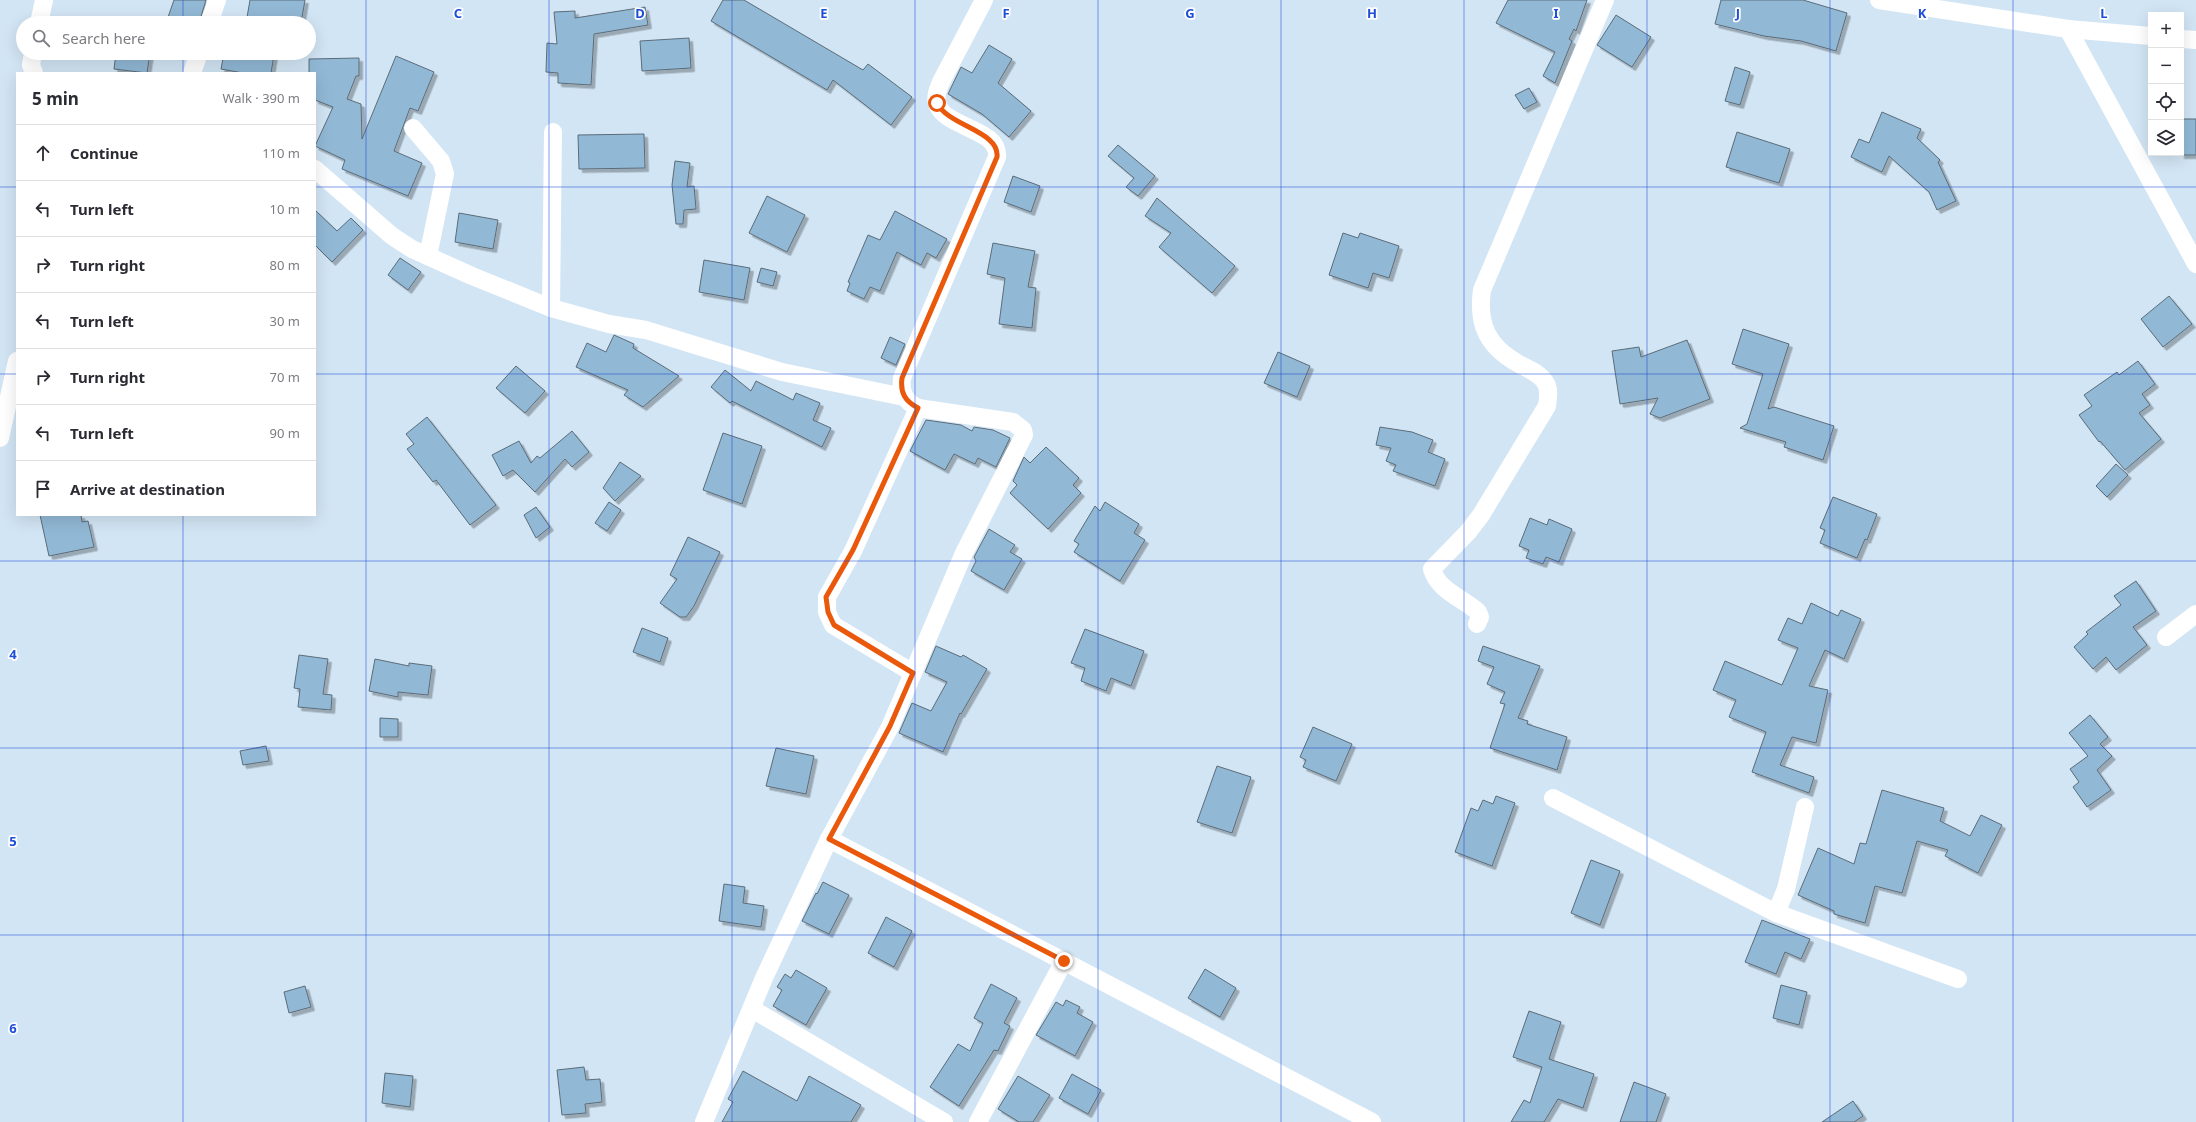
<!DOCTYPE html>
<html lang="en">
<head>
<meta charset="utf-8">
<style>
  body { margin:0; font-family:"Noto Sans",sans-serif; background:#f2f2f3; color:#2b2b33 }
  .controls { position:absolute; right:12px; top:12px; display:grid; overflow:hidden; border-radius:0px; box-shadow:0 4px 16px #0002 }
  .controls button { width:36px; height:36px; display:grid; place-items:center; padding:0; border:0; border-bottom:1px solid #e1e1e2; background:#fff; color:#2b2b33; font:20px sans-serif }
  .stop { position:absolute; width:12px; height:12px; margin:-9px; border:3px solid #ea580c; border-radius:50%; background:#fff }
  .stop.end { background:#ea580c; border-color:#fff; box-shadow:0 1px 4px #0008 }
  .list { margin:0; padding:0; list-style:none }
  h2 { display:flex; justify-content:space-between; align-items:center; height:52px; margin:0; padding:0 16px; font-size:17px }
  h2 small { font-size:13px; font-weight:400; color:#7c7c81 }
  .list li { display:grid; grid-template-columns:26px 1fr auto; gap:12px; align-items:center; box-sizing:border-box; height:56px; padding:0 16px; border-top:1px solid #e1e1e2 }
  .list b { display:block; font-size:15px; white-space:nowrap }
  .list em { font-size:13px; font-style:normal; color:#7c7c81 }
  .icon { flex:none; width:22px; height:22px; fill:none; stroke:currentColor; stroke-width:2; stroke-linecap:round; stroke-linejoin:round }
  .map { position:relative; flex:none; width:2196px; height:1122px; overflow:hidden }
  .search { position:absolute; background:#fff; box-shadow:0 4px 16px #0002; left:16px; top:16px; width:300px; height:44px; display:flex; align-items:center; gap:10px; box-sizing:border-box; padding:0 14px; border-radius:22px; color:#7c7c81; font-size:15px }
  .panel { position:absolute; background:#fff; box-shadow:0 4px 16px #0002; left:16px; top:72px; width:300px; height:444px; border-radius:0px }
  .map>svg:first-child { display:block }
  .building { fill:#91b8d5; stroke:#5b6c79; filter:url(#shadow) }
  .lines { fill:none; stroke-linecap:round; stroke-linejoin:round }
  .minor { stroke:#fff; stroke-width:18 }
  .route { stroke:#ea580c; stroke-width:5 }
  .grid { fill:none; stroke:#1d4ed8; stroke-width:1; stroke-opacity:0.55 }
  .grid-label { font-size:13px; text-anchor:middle; font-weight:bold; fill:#1d4ed8; stroke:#fff; stroke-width:3.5; stroke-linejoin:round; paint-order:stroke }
</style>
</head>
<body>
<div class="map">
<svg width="2196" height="1122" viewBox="0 0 2196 1122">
  <defs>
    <filter id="shadow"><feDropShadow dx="3.5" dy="3.5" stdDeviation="0" flood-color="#0004"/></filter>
  </defs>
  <rect width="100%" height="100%" fill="#d2e5f4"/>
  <g class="building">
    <path d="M174 0H206L199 23H166Z"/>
    <path d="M250 0H305L301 23H246Z"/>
    <path d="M723 0H744L863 70 868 64 912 97 891 125 833 80 827 90 711 21Z"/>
    <path d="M1508 0H1587L1576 31 1574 29 1569 39 1572 41 1555 83 1543 76 1555 52 1496 23Z"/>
    <path d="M1721 0H1803L1847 13 1836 51 1801 41 1764 36 1715 24Z"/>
    <path d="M645 7 648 25 594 34 591 85 558 83V73L546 72 547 43 557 44 554 12 575 11V18Z"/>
    <path d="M1616 15 1651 37 1632 67 1597 45Z"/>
    <path d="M689 38 691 68 642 71 640 41Z"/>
    <path d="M989 45 1012 59 998 83 1031 111 1009 137 982 114 948 94 961 67 972 73Z"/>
    <path d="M116 53H150L147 73 114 69Z"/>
    <path d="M224 53 274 55 271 73H243L221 69Z"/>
    <path d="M396 56 434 72 418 111 410 108 394 151 422 163 408 196 342 169 345 160 315 146 333 107 315 100V73H309V59L359 58V76H356L347 99 361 104 362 139Z"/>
    <path d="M1735 67 1750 72 1740 105 1725 101Z"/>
    <path d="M1529 88 1537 102 1524 109 1515 95Z"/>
    <path d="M1882 112 1921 129 1917 138 1940 160 1938 162 1956 201 1937 210 1929 192 1889 156 1882 172 1851 157 1859 139 1869 143Z"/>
    <rect x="2181" y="119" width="15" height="36"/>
    <path d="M1737 132 1790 149 1779 183 1726 167Z"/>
    <path d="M644 134 645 168 579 169 578 135Z"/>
    <path d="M1118 145 1155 176 1138 196 1126 187 1134 178 1108 156Z"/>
    <path d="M675 161 690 163 687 187 694 186 696 209 684 210 683 224H676L672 185Z"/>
    <path d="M1013 176 1040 186 1031 212 1004 202Z"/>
    <path d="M767 196 805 215 787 252 749 233Z"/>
    <path d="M1157 198 1235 266 1212 293 1159 247 1171 233 1145 216Z"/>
    <path d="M315 210 337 231 351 218 363 230 332 262 315 245Z"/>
    <path d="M895 211 947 239 936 258 927 253 921 265 897 252 880 291 870 287 864 299 847 291 850 283 848 282 868 235 880 240Z"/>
    <path d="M459 213 498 220 493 249 455 242Z"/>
    <path d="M1343 233 1358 238 1360 233 1399 246 1389 278 1373 273 1368 288 1329 275Z"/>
    <path d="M993 243 1035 251 1028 287 1036 288 1032 328 999 324 1005 278 987 274Z"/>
    <path d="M400 258 421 272 408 290 388 275Z"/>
    <path d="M704 260 750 268 744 300 699 292Z"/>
    <path d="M761 268 777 272 773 286 757 282Z"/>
    <path d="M2169 296 2192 324 2163 347 2141 319Z"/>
    <path d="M1743 329 1789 344 1768 409 1774 407 1834 426 1823 460 1784 447 1786 442 1740 428 1747 424 1763 374 1732 364Z"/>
    <path d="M614 335 634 344 633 348 679 376 643 407 624 395 628 390 576 367 587 343 606 352Z"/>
    <path d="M890 337 905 344 896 365 881 358Z"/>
    <path d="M1687 340 1710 399 1660 418 1650 414 1658 398 1620 404 1612 351 1639 347 1641 357Z"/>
    <path d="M1278 352 1310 366 1297 397 1264 383Z"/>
    <path d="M2138 361 2155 384 2142 394 2150 405 2139 413 2161 439 2125 470 2100 441 2099 442 2079 415 2092 406 2084 395 2117 372 2119 375Z"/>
    <path d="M516 366 545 391 525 413 496 388Z"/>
    <path d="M725 370 751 391 756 381 793 400 796 393 820 403 813 420 831 428 822 447 732 401 730 403 711 387Z"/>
    <path d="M427 417 496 505 470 525 436 480 433 482 407 449 414 444 406 434Z"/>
    <path d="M926 420 961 425 972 431 974 427 993 430 1010 438 996 467 978 458 975 464 954 454 945 470 910 451Z"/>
    <path d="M1380 427 1412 432 1433 440 1428 452 1445 459 1435 486 1393 471 1396 465 1386 461 1391 448 1376 445Z"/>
    <path d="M572 431 589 452 572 467 565 459 535 492 513 470 503 476 492 455 519 441 531 463 537 456 540 458Z"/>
    <path d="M723 433 762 446 742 504 703 490Z"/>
    <path d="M1046 447 1079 478 1073 485 1081 493 1048 529 1010 493 1017 485 1013 481 1024 457 1030 463Z"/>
    <path d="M620 462 641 476 615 501 603 488Z"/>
    <path d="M2116 464 2128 475 2107 497 2096 486Z"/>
    <path d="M1833 497 1877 514 1867 540 1865 539 1857 558 1820 543 1825 530 1820 528Z"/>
    <path d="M609 502 621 510 607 531 595 523Z"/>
    <path d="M1105 502 1139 524 1134 533 1145 540 1120 581 1074 552 1079 544 1074 541 1095 506 1100 511Z"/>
    <path d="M536 507 550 527 536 538 524 515Z"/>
    <path d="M40 515H81L82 522 88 521 94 547 49 556Z"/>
    <path d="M1530 518 1547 525 1549 519 1572 529 1559 562 1546 557 1543 564 1526 558 1529 550 1519 546Z"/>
    <path d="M989 529 1015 545 1010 552 1022 559 1004 590 971 571 976 561 974 557Z"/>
    <path d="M688 537 720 552 694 606 686 617H680L660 603 677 579 670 575Z"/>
    <path d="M2136 581 2156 611 2133 627 2147 645 2116 670 2106 657 2093 669 2074 647 2088 634 2086 632 2121 605 2114 596Z"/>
    <path d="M1811 603 1838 616 1841 610 1861 619 1844 659 1825 650 1809 686 1828 690 1816 743 1792 737 1780 765 1814 777 1809 793 1752 772 1766 732 1729 717 1736 700 1713 690 1725 661 1782 685 1798 648 1778 640 1788 618 1802 624Z"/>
    <path d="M642 628 668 638 660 662 633 652Z"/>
    <path d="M1085 629 1144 651 1131 686 1111 678 1106 691 1081 681 1085 668 1071 663Z"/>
    <path d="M936 646 961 657 963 655 987 669 961 714 960 713 943 752 899 733 912 703 931 711 947 682 925 672Z"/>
    <path d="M1483 646 1540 666 1518 718 1528 721 1527 724 1567 737 1557 770 1490 748 1505 704 1500 703 1505 692 1487 684 1494 667 1478 661Z"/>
    <path d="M299 655 328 659 323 694 332 695 331 710 298 707 300 689 294 688Z"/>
    <path d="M375 659 409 666V663L432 666 428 695 398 692V697L369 691Z"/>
    <path d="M2090 715 2108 737 2100 744 2112 756 2097 770 2111 790 2087 807 2073 787 2079 782 2070 769 2088 756 2069 733Z"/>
    <path d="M380 718 398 719V737H380Z"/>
    <path d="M1313 727 1352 744 1336 781 1303 767 1306 760 1300 757Z"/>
    <path d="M266 746 269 761 243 765 240 751Z"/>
    <path d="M776 748 814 756 806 794 766 786Z"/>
    <path d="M1217 766 1251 777 1232 833 1197 822Z"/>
    <path d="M1882 790 1944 808 1940 821 1970 836 1981 815 2002 825 1978 873 1945 856 1948 850 1917 841 1902 893 1875 886 1865 923 1834 914V911L1798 895 1818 848 1854 864 1860 843 1866 844Z"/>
    <path d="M1496 796 1515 803 1492 866 1455 852 1471 808 1478 811 1483 800 1493 804Z"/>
    <path d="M1591 860 1620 871 1600 925 1571 913Z"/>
    <path d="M823 882 849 895 829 934 802 921 816 893 817 894Z"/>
    <path d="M724 884 745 887 743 903 764 906 761 927 719 921Z"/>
    <path d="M886 917 912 931 894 967 868 953Z"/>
    <path d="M1762 920 1810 939 1801 959 1785 952 1776 974 1745 962Z"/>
    <path d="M1205 969 1236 988 1220 1017 1188 998Z"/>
    <path d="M796 970 827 988 806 1025 773 1006 782 990 777 987 785 974 791 978Z"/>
    <path d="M991 984 1017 998 1004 1023 1010 1026 998 1051 994 1050 959 1106 930 1087 958 1044 970 1051 983 1023 974 1018Z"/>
    <path d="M1781 985 1807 992 1799 1025 1773 1018Z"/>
    <path d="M305 986 311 1007 289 1013 284 992Z"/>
    <path d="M1066 1000 1080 1007 1077 1013 1093 1022 1075 1056 1036 1035 1056 1002 1063 1006Z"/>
    <path d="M1529 1011 1561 1022 1549 1059 1594 1074 1583 1108 1558 1099 1544 1122H1511L1524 1100 1530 1103 1542 1067 1513 1057Z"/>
    <path d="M584 1067 586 1080 600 1079 602 1102 585 1104 586 1113 562 1115 557 1070Z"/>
    <path d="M743 1071 797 1101 809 1076 861 1105 851 1122H722L733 1102 728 1099Z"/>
    <path d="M385 1073 413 1076 410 1107 382 1103Z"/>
    <path d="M1072 1074 1101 1090 1088 1114 1059 1098Z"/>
    <path d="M1018 1076 1050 1095 1033 1122H1019L998 1109Z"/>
    <path d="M1634 1082 1666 1094 1656 1122H1620Z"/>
    <path d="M1853 1101 1863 1116 1854 1122H1822Z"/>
  </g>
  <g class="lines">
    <g class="minor">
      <path d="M1879 0 2068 29 2196 264"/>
      <path d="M39 23 44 0"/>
      <path d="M209 23 217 0"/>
      <path d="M2068 29 2151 36"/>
      <path d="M2181 39 2196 40"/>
      <path d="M33 53 31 65 34 73"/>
      <path d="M192 73 199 53"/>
      <path d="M413 128 441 161 445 174 428 256"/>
      <path d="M315 169 392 236 412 249 472 276 551 308 609 324 646 330 782 372 904 397"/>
      <path d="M551 308 553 132"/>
      <path d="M0 438 17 361"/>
      <path d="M1477 624 1480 617 1478 612C1463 598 1438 591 1432 569L1468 532 1481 515 1547 406C1548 398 1550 389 1545 382 1539 373 1528 369 1519 364 1488 347 1477 325 1482 290L1605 0"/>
      <path d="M2166 637 2196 614"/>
      <path d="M913 673 833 625 827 612V597L853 551 918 408"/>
      <path d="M1553 798 1776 913 1958 979"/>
      <path d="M829 839 1372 1122"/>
      <path d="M1776 913 1786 889 1805 807"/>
      <path d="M752 1009 944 1122"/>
      <path d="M704 1122 764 978 829 839 890 727 964 553 1024 435 1023 430 1013 422 918 408C905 401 900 393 902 378L997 157C1000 128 943 128 937 103 935 96 938 89 941 82L984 0"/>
      <path d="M978 1122 1064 961"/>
    </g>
  </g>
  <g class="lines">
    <path class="route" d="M937 103C948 126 1000 131 997 157L902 378C900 393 905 401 918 408L853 550 826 597 828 612 834 625 913 673 890 726 829 839 1064 961"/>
  </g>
  <path class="grid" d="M183 0V23M366 0V1122M549 0V1122M732 0V1122M915 0V1122M1098 0V1122M1281 0V1122M1464 0V1122M1647 0V1122M1830 0V1122M2013 0V1122M183 53V73M0 187H17M315 187H2196M0 374H17M315 374H2196M183 515V1122M0 561H2196M0 748H2196M0 935H2196"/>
  <g class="grid-label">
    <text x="458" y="18">C</text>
    <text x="640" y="18">D</text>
    <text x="824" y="18">E</text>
    <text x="1006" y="18">F</text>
    <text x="1190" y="18">G</text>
    <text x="1372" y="18">H</text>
    <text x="1556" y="18">I</text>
    <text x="1738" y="18">J</text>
    <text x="1922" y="18">K</text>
    <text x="2104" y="18">L</text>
    <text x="13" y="659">4</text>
    <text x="13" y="846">5</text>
    <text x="13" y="1033">6</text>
  </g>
</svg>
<div class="controls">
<button>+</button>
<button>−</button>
<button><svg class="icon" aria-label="locate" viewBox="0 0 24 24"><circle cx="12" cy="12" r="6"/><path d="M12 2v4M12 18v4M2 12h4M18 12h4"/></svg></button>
<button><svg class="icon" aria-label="layers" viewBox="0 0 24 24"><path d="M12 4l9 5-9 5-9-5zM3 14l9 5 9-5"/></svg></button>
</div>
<div class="stop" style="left:937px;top:103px"></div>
<div class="stop end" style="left:1064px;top:961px"></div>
<div class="search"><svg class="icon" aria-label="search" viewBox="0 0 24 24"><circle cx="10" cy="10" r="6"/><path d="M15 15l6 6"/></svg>Search here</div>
<section class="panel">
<h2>5 min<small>Walk · 390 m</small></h2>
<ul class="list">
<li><svg class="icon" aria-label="ahead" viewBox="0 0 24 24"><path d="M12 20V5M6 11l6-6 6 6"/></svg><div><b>Continue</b></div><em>110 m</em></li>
<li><svg class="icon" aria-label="left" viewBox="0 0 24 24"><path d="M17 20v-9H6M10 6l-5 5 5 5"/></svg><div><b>Turn left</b></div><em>10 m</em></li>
<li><svg class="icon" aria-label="right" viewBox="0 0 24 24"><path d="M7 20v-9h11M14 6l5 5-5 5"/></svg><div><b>Turn right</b></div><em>80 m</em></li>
<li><svg class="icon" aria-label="left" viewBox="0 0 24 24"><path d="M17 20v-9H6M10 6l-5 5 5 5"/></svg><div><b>Turn left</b></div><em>30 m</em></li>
<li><svg class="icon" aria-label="right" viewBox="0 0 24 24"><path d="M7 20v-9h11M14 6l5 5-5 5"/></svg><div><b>Turn right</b></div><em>70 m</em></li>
<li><svg class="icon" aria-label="left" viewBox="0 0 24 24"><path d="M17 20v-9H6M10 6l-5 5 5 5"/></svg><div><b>Turn left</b></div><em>90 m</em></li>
<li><svg class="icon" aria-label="arrive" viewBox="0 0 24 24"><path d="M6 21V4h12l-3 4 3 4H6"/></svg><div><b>Arrive at destination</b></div></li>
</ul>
</section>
</div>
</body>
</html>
